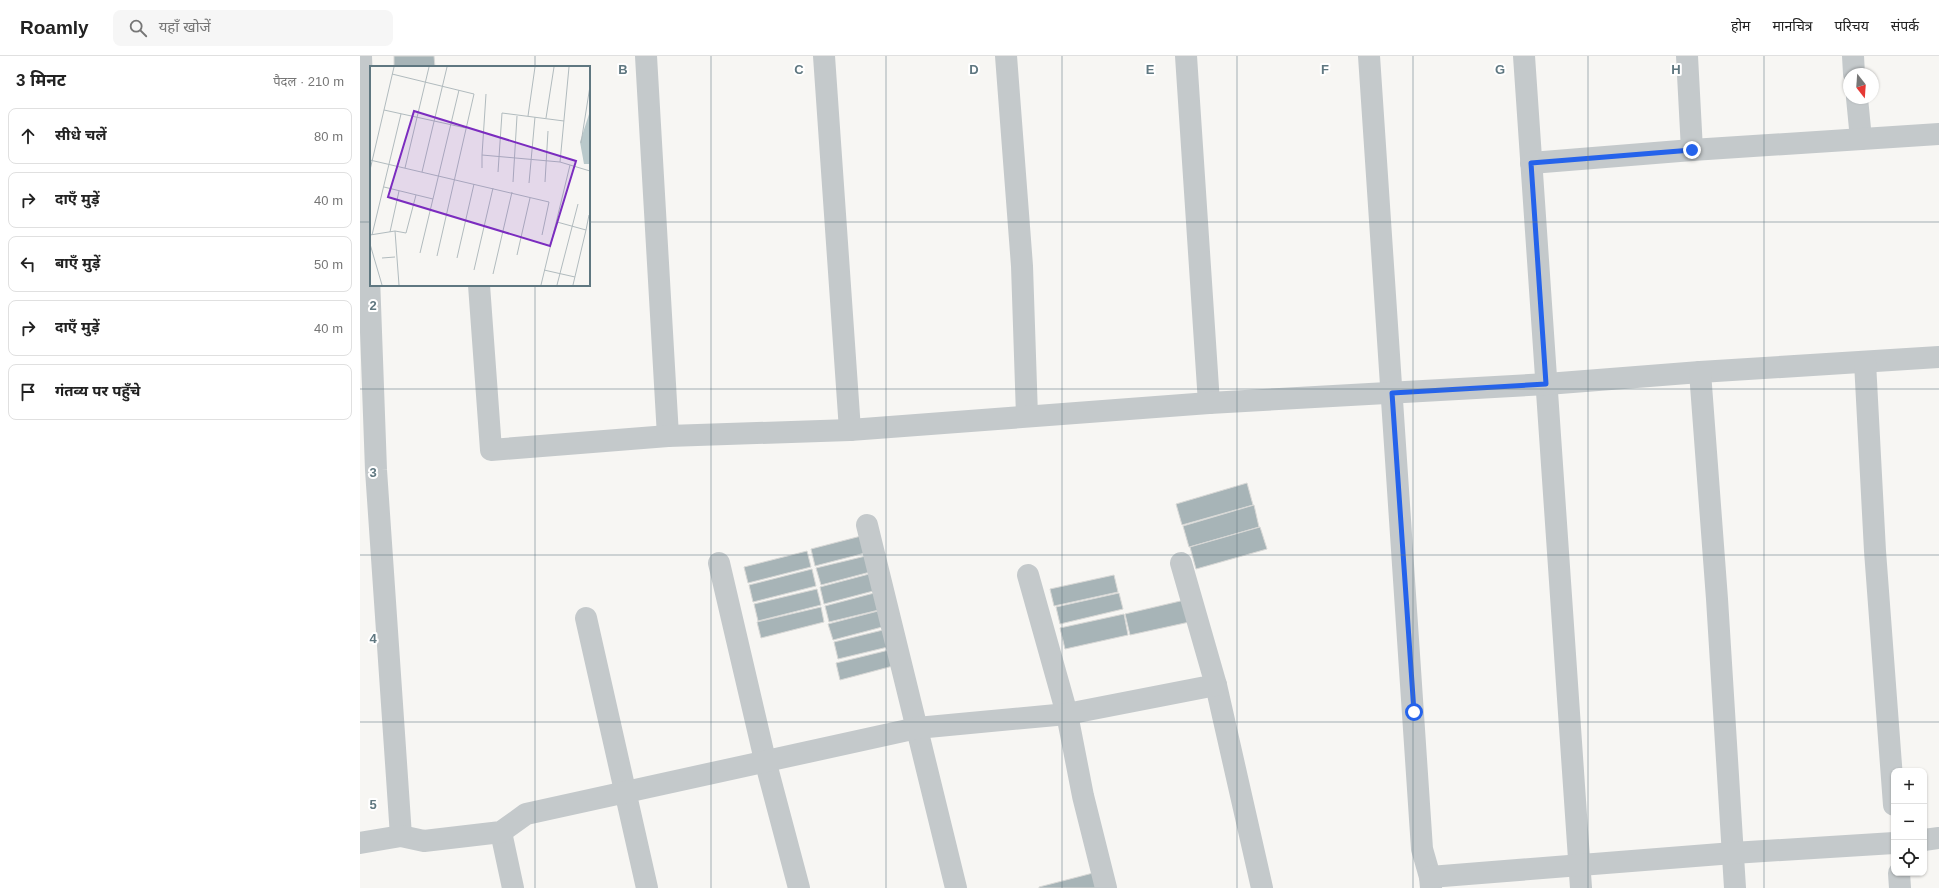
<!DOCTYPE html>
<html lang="hi">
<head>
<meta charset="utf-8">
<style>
  body { margin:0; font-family:Helvetica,"Noto Sans Devanagari",sans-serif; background:#f6f6f6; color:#222 }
  .controls { position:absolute; right:12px; bottom:12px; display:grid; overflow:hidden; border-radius:8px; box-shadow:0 1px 3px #0004 }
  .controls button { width:36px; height:36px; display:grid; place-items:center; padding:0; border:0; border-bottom:1px solid #e0e0e0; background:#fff; color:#222; font:20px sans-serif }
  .compass { position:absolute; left:1483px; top:12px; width:36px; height:36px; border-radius:50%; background:#fff; box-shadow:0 1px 3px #0004; rotate:163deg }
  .stop { position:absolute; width:12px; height:12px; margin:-9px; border:3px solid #2563eb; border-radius:50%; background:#fff }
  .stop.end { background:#2563eb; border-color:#fff; box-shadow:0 1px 4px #0008 }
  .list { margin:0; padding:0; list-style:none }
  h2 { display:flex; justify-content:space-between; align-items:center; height:52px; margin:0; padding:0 16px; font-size:17px }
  h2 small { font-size:13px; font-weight:400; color:#767676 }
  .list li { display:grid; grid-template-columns:26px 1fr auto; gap:12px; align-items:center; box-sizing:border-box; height:56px; margin:0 8px 8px; padding:0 8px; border:1px solid #e0e0e0; border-radius:8px }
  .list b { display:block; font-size:15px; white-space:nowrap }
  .list em { font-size:13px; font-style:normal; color:#767676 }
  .icon { flex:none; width:22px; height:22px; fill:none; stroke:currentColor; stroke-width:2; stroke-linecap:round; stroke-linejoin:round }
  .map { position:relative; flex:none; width:1579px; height:832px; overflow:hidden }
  header { display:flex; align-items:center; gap:24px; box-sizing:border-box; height:56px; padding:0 20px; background:#fff; border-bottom:1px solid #e0e0e0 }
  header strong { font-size:19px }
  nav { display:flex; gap:22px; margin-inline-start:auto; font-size:14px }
  .search { width:280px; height:36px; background:#f6f6f6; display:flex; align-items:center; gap:10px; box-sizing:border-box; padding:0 14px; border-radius:8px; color:#767676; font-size:15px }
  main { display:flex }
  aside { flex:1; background:#fff }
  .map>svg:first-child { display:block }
  .building { fill:#a7b4b7; stroke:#d8d8d6 }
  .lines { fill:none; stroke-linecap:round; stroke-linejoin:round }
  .street { stroke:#c4c9cb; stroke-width:22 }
  .route { stroke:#2563eb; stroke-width:5 }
  .grid { fill:none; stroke:#5f7780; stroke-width:1; stroke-opacity:0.55 }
  .inset-road { fill:none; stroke:#b1bbbe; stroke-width:1 }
  .view { fill:#7b2cbf; fill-opacity:0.15; stroke:#7b2cbf; stroke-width:2 }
  .inset-edge { fill:none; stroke:#5f7780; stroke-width:2 }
  .grid-label { font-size:13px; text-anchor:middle; font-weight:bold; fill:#5f7780; stroke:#fff; stroke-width:4; stroke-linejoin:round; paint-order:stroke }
</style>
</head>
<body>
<header>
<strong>Roamly</strong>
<div class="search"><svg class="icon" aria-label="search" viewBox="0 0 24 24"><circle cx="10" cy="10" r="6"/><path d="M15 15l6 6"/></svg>यहाँ खोजें</div>
<nav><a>होम</a><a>मानचित्र</a><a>परिचय</a><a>संपर्क</a></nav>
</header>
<main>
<aside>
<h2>3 मिनट<small>पैदल · 210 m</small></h2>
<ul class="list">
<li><svg class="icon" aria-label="ahead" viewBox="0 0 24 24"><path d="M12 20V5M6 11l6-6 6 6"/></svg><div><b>सीधे चलें</b></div><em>80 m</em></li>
<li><svg class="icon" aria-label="right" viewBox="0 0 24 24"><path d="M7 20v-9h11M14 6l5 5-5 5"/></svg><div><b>दाएँ मुड़ें</b></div><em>40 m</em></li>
<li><svg class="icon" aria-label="left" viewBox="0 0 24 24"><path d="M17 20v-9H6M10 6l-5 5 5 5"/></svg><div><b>बाएँ मुड़ें</b></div><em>50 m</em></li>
<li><svg class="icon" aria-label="right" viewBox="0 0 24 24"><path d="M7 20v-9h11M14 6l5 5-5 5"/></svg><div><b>दाएँ मुड़ें</b></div><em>40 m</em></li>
<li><svg class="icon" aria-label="arrive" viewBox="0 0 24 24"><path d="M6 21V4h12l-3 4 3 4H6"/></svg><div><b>गंतव्य पर पहुँचे</b></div></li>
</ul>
</aside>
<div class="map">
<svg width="1579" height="832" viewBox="0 0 1579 832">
  <rect width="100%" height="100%" fill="#f7f6f3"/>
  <g class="building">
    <path d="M34 0H74L75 11H34Z"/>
    <path d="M887 427 893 449 822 469 816 448Z"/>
    <path d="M894 449 899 471 829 491 823 470Z"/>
    <path d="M900 471 907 493 836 513 830 491Z"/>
    <path d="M505 479 509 496 455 510 451 493Z"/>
    <path d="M447 495 451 511 388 527 384 511Z"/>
    <path d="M510 499 514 515 461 529 456 512Z"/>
    <path d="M452 513 456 530 393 546 389 529Z"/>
    <path d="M513 517 517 534 464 548 460 531Z"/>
    <path d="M754 519 758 536 694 550 690 533Z"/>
    <path d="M457 533 461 549 398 565 394 548Z"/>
    <path d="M518 536 523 553 469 566 465 550Z"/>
    <path d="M759 537 763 553 700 568 696 551Z"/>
    <path d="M829 543 834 565 770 579 765 558Z"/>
    <path d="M461 551 464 566 401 582 397 566Z"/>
    <path d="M522 554 526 570 473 584 468 568Z"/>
    <path d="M764 558 768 579 705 593 700 572Z"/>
    <path d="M527 573 532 590 478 603 474 586Z"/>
    <path d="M529 594 533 610 480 624 476 607Z"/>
    <path d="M737 816 741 832H679V831Z"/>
  </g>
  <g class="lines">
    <g class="street">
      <path d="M1 0 16 414 41 780"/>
      <path d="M286 0 308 380"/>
      <path d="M464 0 490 374"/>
      <path d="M646 0 662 210 667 360"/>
      <path d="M826 0 849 347"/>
      <path d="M1009 0 1062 793 1070 821 1071 832"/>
      <path d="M1164 0 1221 832"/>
      <path d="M1327 0 1332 94"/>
      <path d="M1493 0 1494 18"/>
      <path d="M1497 42 1501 83"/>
      <path d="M1171 107 1332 94 1579 78"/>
      <path d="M119 229 131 394 308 380 490 374 849 347 1187 328 1340 316 1579 301"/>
      <path d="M1505 306 1515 495 1534 749"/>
      <path d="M1340 316 1357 543 1375 832"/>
      <path d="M507 469 596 832"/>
      <path d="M359 507 405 704 439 832"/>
      <path d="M668 519 707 658 723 740 746 832"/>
      <path d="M226 562 287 832"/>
      <path d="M856 629 902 832"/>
      <path d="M141 776 153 832"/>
      <path d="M1564 784 1579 782"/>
      <path d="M0 787 41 780 64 785 141 776 166 758 557 672 707 658 856 629 821 507"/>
      <path d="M1539 817 1540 832"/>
      <path d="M1070 821 1373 797 1534 787"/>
    </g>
  </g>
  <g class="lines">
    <path class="route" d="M1054 656 1032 337 1186 328 1171 107 1332 94"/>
  </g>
  <path class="grid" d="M175 0V11M351 0V832M526 0V832M702 0V832M877 0V832M1053 0V832M1228 0V832M1404 0V832M0 166H11M229 166H1579M175 229V832M0 333H1579M0 499H1579M0 666H1579"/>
  <g transform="translate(10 10)">
    <rect width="220" height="220" fill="#f7f6f3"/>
    <path d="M220 45V98H214L210 76Z" fill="#b9c9cb"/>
    <path class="inset-road" d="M22 8 104 28 67 190M14 44 96 62M158 50 165 1M176 52 184 1M211 77 220 20M112 89 116 28M0 94 179 136 172 169M190 96 199 1M35 102 59 1M112 102V89L190 96 220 105M0 104 24 1M52 106 77 1M128 106 132 47 194 55M143 116 147 50M175 116 178 65M159 117 165 51M14 121 63 133M187 156 216 164 219 149M25 165 29 219M20 166 29 125M0 169 25 165 36 167 46 129M2 169 31 48M0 178 12 219M50 187 89 24M147 189 160 132M12 192 25 191M87 192 104 118M104 204 123 122M174 204 205 211M123 208 142 126M171 219 200 99M187 219 208 138M203 219 216 164"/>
    <path class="view" d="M44 45 206 95 180 180 18 131Z"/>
    <rect width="220" height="220" class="inset-edge"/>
  </g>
  <g class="grid-label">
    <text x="263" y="18">B</text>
    <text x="439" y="18">C</text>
    <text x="614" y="18">D</text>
    <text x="790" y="18">E</text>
    <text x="965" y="18">F</text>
    <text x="1140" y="18">G</text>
    <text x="1316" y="18">H</text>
    <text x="13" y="254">2</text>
    <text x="13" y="421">3</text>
    <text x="13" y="587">4</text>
    <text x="13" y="753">5</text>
  </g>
</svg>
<div class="controls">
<button>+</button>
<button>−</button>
<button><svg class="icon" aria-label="locate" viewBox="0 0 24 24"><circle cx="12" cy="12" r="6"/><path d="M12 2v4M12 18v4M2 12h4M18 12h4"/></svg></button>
</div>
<svg class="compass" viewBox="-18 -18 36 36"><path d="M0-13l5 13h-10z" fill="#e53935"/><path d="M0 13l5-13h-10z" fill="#767676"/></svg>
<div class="stop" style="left:1054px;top:656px"></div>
<div class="stop end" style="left:1332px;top:94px"></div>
</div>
</main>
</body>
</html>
